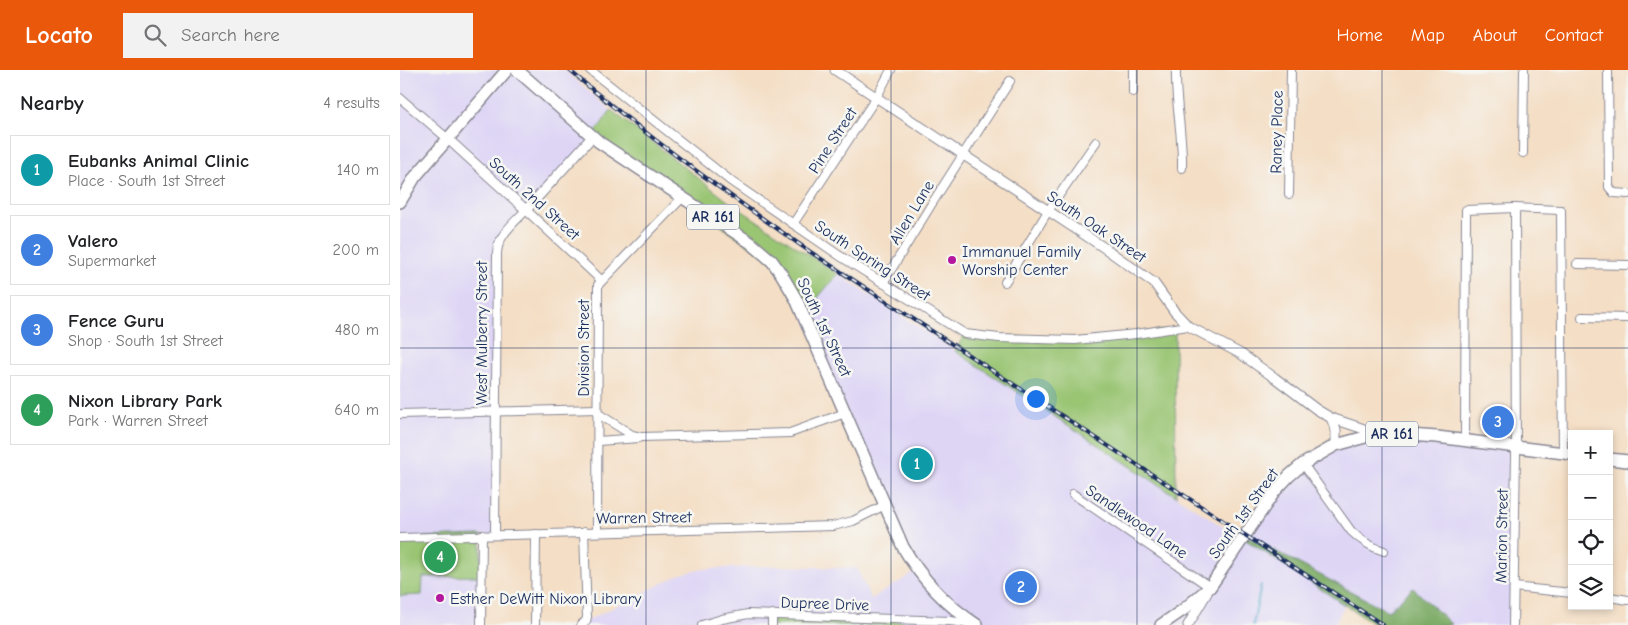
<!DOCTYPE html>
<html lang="en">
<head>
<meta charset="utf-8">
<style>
  body { margin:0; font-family:"Comic Neue",sans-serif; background:#f2f2f2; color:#202124 }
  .controls { position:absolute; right:15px; bottom:15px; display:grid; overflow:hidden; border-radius:0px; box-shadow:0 2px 8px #0003 }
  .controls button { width:45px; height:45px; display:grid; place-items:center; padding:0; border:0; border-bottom:1px solid #e0e0e0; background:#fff; color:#202124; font:25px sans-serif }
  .you { position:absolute; left:635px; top:328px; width:18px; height:18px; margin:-12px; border:4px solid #fff; border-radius:50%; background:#1a73e8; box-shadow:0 0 0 8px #1a73e833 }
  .badge { display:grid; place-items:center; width:32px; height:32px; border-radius:50%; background:#ea580c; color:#fff; font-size:16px; font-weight:700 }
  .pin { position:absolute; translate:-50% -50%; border:2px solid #fff; box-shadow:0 1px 5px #0006 }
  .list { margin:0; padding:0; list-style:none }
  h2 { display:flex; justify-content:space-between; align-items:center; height:65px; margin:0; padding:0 20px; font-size:21px }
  h2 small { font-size:16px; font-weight:400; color:#757577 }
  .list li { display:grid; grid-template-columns:32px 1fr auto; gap:15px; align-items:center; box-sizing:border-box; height:70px; margin:0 10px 10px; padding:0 10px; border:1px solid #e0e0e0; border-radius:0px }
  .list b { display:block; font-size:19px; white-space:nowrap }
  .list p { margin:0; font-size:16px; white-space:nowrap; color:#757577 }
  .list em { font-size:16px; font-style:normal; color:#757577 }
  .icon { flex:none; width:28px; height:28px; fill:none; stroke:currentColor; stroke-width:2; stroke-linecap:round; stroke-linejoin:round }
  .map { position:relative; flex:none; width:1228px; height:555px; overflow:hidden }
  header { display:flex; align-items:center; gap:30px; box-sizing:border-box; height:70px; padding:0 25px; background:#ea580c; color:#fff }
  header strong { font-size:24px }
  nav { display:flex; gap:28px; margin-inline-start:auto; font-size:18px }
  .search { width:350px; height:45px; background:#f2f2f2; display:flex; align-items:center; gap:12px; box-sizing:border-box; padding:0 18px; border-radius:0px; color:#757577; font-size:19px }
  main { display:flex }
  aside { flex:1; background:#fff }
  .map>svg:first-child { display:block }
  .built { fill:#ded5f5 }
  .green { fill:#9ac573; stroke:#5a7a68 }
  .forest { fill:#7baa65; stroke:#4b6c62 }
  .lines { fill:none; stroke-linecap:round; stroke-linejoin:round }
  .stream { stroke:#4aa9c9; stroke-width:2 }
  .minor-casing { stroke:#888692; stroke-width:10 }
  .tertiary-casing { stroke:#888692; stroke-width:11 }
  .primary-casing { stroke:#888692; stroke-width:14 }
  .minor { stroke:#fff; stroke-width:8 }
  .tertiary { stroke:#fff; stroke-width:9 }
  .primary { stroke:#fff; stroke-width:11 }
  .rail-casing { stroke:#1b2f5e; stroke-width:4 }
  .rail { stroke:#f6f6f2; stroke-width:2; stroke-dasharray:5.5; stroke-linecap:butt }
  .grid { fill:none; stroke:#1b2f5e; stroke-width:1; stroke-opacity:0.55 }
  .poi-dot { fill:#b5179e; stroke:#f6f6f2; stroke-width:2 }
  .labels { text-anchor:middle; stroke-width:5; stroke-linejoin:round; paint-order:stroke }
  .shield { fill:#f6f6f2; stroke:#5d6b8a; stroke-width:1 }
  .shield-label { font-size:15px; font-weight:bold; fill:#1b2f5e }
  .street-label { font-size:16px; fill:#1b2f5e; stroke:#f6f6f2 }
  .poi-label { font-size:16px; fill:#1b2f5e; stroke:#f6f6f2; text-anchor:start }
</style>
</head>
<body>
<header>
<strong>Locato</strong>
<div class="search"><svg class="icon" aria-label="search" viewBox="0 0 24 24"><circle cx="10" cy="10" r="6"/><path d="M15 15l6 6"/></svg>Search here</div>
<nav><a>Home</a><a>Map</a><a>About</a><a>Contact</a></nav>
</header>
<main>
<aside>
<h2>Nearby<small>4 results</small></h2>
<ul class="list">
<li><span class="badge" style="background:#0f9aa8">1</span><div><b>Eubanks Animal Clinic</b><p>Place · South 1st Street</p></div><em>140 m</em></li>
<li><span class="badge" style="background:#3f7fe0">2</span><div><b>Valero</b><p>Supermarket</p></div><em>200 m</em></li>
<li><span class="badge" style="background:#3f7fe0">3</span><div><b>Fence Guru</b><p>Shop · South 1st Street</p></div><em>480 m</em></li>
<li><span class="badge" style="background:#2e9e5b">4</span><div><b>Nixon Library Park</b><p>Park · Warren Street</p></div><em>640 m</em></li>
</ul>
</aside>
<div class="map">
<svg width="1228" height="555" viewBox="0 0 1228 555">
  <rect width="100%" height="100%" fill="#f6f6f2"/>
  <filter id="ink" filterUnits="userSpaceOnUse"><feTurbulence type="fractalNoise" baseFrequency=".02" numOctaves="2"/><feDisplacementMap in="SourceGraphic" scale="10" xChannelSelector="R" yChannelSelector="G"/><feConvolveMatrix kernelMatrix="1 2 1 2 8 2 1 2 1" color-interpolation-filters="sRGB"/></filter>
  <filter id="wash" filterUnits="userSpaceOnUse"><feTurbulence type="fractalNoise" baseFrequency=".0096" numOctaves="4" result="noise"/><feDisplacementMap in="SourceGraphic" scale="20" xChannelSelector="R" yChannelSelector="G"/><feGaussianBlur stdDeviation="1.12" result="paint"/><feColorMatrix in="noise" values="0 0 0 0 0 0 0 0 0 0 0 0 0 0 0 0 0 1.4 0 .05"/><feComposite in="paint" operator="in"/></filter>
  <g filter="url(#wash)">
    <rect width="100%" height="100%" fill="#f4dec5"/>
    <g class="built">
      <path d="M0 0H164L211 40 192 67 99 174 95 465H82L81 555H0Z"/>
      <path d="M438 204 834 464 868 483 945 535 934 555H181L186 551 281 504 303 499 374 496 457 498 471 529 517 501 403 245Z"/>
      <path d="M969 366 1115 377 1113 555H1052L1013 518 988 541 845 465 903 394Z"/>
    </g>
    <g class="green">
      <path d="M211 40 329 132 438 204 403 245 372 191 192 67Z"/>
      <path d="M775 259 776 426 555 281 565 264 675 270Z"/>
      <path d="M81 465V506L23 507 22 525 0 526V468Z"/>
      <path d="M372 544 577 555H372Z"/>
    </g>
    <path class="forest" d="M845 465 988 541 1013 518 1052 555H975L843 468Z"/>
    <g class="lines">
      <path class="stream" d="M853 555 861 515"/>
    </g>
  </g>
  <g filter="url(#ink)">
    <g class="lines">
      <defs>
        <g id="minor">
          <path d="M190 0 332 112 440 186 565 264 599 268 675 270 736 264 788 256"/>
          <path d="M733 0V22"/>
          <path d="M776 0C775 33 783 65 782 98"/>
          <path d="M1208 0 1209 117 1214 123 1228 124"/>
          <path d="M0 28 48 69"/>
          <path d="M1123 83 1124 0"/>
          <path d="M889 124 891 0"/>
          <path d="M393 154 476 28 491 0"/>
          <path d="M1177 194 1228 195"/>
          <path d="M605 212 648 141 696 72"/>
          <path d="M483 213 531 135 610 11"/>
          <path d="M1182 247 1228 248"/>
          <path d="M197 343 232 365 241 367 390 363 445 343"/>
          <path d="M0 344 197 339"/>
          <path d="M198 371 239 368"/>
          <path d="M1065 371 1066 140 1115 138 1161 140 1163 383"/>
          <path d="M903 394 951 461C961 471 971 477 984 481"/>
          <path d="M673 424 810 517"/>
          <path d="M197 462 198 215 282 128"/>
          <path d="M95 465 97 183C98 165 114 153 126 140L201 210"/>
          <path d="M0 468 433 456 453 451 485 435"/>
          <path d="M1114 517 1172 523"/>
          <path d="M1209 527 1228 530"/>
          <path d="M372 544V555"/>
          <path d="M81 555 82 465"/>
          <path d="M135 555 136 464"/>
          <path d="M181 555 186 551 187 547 184 462"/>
          <path d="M302 555 322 549 348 544 550 551 573 554"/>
          <path d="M1113 555 1116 385 1115 138"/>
        </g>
        <g id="tertiary">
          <path d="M435 0 706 179 754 213 774 241 788 256 841 284 875 308 916 339 931 348 936 360V375"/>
          <path d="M48 69 126 140 192 67"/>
          <path d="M931 348 979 364"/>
          <path d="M788 555 807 523"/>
        </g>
        <g id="primary">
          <path d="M117 0 199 72 351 173 372 191 382 205 396 229 503 477C522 510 546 535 577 555"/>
          <path d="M0 132 15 107 107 0"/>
          <path d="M1209 389 1228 391"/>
          <path d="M761 555 783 540 810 517 875 421 889 406 903 394 936 375 969 366 995 364 1037 367 1172 384"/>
        </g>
      </defs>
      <use href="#minor" class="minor-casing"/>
      <use href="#tertiary" class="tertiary-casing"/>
      <use href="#primary" class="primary-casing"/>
      <use href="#minor" class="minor"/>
      <use href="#tertiary" class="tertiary"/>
      <use href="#primary" class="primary"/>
      <defs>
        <path id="rail" d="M169 0C246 66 327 124 409 181L983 555"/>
      </defs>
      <use href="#rail" class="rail-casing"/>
      <use href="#rail" class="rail"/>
    </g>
  </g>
  <path class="grid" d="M246 0V555M491 0V555M737 0V555M982 0V555M0 278H1228"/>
  <g class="poi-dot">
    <circle cx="552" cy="190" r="5"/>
    <circle cx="40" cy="528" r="5"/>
  </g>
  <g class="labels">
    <g class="shield">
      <rect x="287" y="134.5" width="52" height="25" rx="4"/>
      <rect x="966" y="351.5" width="52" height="25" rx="4"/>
    </g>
    <g class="shield-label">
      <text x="313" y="152">AR 161</text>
      <text x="992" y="369">AR 161</text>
    </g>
    <g class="street-label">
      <text transform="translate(876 62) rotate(-89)" y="6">Raney Place</text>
      <text transform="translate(432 70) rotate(-57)" y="6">Pine Street</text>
      <text transform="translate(135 128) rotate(42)" y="6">South 2nd Street</text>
      <text transform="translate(511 142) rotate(-59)" y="6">Allen Lane</text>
      <text transform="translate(697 156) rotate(34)" y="6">South Oak Street</text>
      <text transform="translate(473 190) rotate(33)" y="6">South Spring Street</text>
      <text transform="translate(425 257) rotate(65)" y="6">South 1st Street</text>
      <text transform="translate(81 263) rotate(-90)" y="6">West Mulberry Street</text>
      <text transform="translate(183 278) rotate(-90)" y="6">Division Street</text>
      <text transform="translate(843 443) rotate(-54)" y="6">South 1st Street</text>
      <text transform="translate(244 447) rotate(-1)" y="6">Warren Street</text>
      <text transform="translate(737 451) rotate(34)" y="6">Sandlewood Lane</text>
      <text transform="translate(1101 466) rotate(-89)" y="6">Marion Street</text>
      <text transform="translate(425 533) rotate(2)" y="6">Dupree Drive</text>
    </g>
    <g class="poi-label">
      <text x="562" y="187">Immanuel Family<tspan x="562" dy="18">Worship Center</tspan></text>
      <text x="50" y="534">Esther DeWitt Nixon Library</text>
    </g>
  </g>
</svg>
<div class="controls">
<button>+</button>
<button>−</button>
<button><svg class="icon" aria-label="locate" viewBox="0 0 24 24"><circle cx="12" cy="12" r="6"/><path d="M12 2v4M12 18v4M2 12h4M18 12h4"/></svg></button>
<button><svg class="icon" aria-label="layers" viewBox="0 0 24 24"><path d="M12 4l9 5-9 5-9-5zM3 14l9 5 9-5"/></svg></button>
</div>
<div class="you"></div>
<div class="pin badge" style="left:517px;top:394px;background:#0f9aa8">1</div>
<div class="pin badge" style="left:621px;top:517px;background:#3f7fe0">2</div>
<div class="pin badge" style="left:1098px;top:352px;background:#3f7fe0">3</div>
<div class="pin badge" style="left:40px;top:487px;background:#2e9e5b">4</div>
</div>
</main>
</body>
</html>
